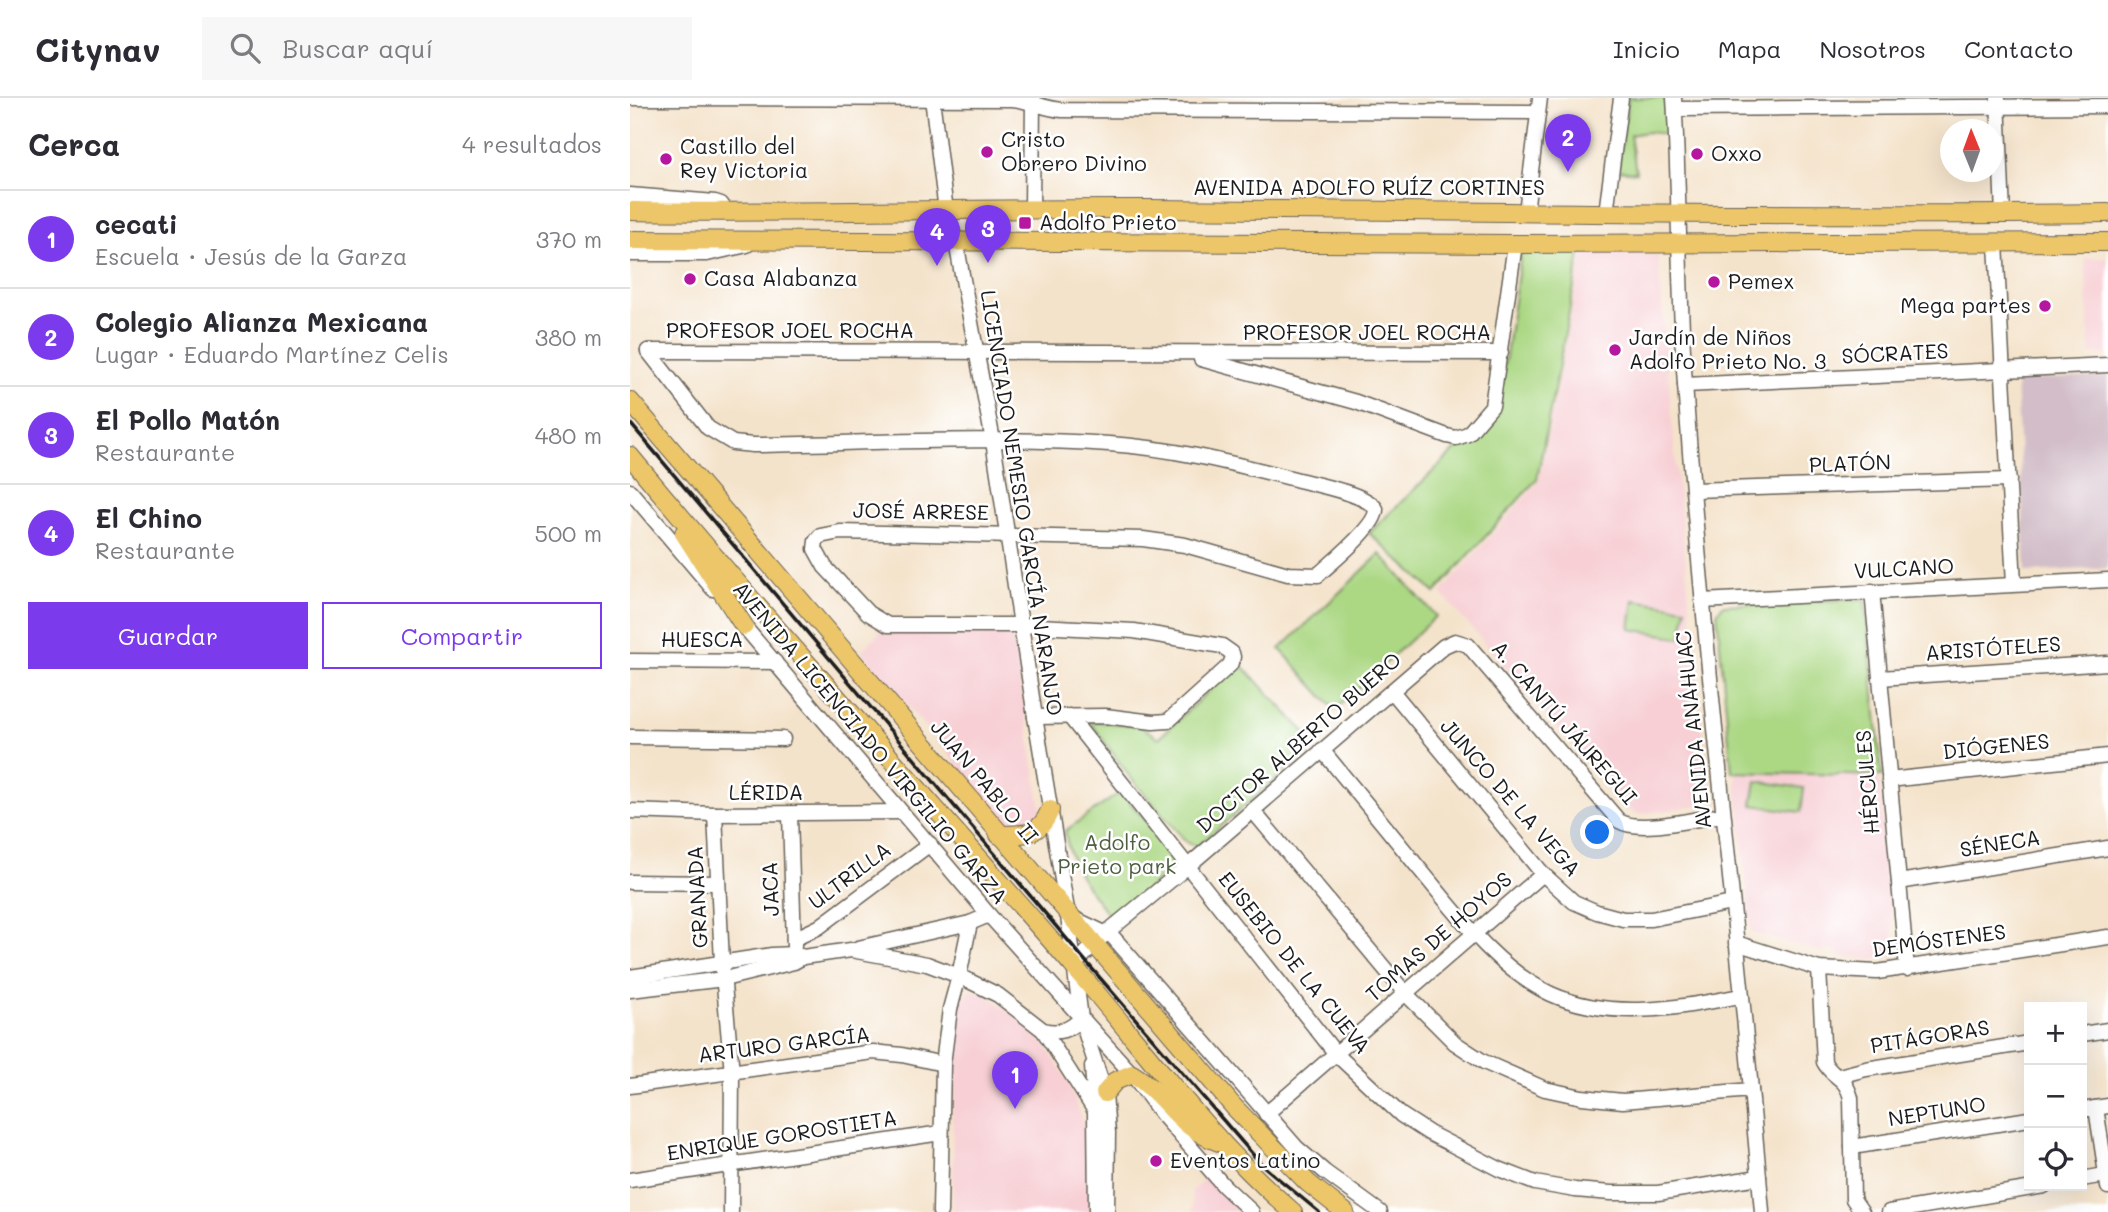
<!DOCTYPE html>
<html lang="es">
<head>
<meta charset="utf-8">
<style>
  body { margin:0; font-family:Mali,sans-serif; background:#f7f7f7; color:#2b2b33 }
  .controls { position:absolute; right:21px; bottom:21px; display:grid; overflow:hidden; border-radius:0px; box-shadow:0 7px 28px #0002 }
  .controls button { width:63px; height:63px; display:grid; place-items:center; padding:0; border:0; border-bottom:2px solid #e1e1e2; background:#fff; color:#2b2b33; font:35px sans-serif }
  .compass { position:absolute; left:1310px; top:21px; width:63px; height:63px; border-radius:50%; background:#fff; box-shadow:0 7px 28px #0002; rotate:359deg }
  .you { position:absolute; left:968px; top:735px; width:24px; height:24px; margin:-18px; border:5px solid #fff; border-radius:50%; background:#1a73e8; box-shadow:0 0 0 10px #1a73e833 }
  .badge { display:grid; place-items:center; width:46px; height:46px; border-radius:50%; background:#7c3aed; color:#fff; font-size:23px; font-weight:700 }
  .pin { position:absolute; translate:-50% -58px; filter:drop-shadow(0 2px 4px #0008) }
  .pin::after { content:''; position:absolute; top:37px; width:24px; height:21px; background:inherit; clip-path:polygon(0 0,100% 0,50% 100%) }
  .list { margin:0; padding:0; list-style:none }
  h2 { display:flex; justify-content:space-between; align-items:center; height:91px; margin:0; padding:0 28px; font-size:30px }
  h2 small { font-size:23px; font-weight:400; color:#7c7c81 }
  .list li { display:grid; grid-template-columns:46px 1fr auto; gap:21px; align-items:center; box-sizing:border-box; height:98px; padding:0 28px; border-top:2px solid #e1e1e2 }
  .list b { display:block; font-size:26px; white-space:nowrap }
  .list p { margin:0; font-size:23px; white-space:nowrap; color:#7c7c81 }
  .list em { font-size:23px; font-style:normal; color:#7c7c81 }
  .actions { display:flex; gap:14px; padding:21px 28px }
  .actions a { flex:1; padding:16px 0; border:2px solid #7c3aed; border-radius:0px; text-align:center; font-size:24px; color:#7c3aed }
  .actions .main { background:#7c3aed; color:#fff }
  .icon { flex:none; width:38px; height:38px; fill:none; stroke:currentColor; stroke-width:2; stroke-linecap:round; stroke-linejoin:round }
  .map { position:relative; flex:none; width:1478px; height:1114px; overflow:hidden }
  header { display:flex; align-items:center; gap:42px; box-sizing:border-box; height:98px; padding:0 35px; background:#fff; border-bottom:2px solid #e1e1e2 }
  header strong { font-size:33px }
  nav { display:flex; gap:38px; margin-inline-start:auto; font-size:24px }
  .search { width:490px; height:63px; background:#f7f7f7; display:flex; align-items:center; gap:18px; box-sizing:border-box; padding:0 24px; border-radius:0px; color:#7c7c81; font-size:26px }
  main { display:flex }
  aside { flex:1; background:#fff }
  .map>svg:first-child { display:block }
  .built { fill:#f7cfd4 }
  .industrial { fill:#d2bdc8 }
  .green { fill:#acd884; stroke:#647a50; stroke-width:2 }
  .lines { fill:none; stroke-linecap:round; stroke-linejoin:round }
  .minor-casing { stroke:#686259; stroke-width:17 }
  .major-casing { stroke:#686259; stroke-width:20 }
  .minor { stroke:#fff; stroke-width:14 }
  .major { stroke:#ecc669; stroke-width:18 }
  .rail { stroke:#1c1c1c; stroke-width:3.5 }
  .poi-dot { fill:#b5179e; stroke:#fff; stroke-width:2.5 }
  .labels { text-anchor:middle; stroke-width:5; stroke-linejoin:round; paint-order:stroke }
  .poi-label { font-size:21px; fill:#1c1c1c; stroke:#fff; text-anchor:start }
  .street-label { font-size:21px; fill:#1c1c1c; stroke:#fff }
  .park-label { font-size:21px; fill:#4e5e40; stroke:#fff }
</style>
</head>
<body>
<header>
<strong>Citynav</strong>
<div class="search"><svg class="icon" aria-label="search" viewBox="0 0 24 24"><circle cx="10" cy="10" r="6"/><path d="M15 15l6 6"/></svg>Buscar aquí</div>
<nav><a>Inicio</a><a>Mapa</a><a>Nosotros</a><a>Contacto</a></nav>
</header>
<main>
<aside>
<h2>Cerca<small>4 resultados</small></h2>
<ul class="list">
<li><span class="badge">1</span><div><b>cecati</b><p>Escuela · Jesús de la Garza</p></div><em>370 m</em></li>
<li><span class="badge">2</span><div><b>Colegio Alianza Mexicana</b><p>Lugar · Eduardo Martínez Celis</p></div><em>380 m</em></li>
<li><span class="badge">3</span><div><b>El Pollo Matón</b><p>Restaurante</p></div><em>480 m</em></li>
<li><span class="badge">4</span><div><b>El Chino</b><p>Restaurante</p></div><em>500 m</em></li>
</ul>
<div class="actions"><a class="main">Guardar</a><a>Compartir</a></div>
</aside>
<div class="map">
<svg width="1478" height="1114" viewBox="0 0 1478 1114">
  <rect width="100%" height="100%" fill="#fff"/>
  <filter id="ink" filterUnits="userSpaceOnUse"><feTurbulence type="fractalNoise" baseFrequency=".0143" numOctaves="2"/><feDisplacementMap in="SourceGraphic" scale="14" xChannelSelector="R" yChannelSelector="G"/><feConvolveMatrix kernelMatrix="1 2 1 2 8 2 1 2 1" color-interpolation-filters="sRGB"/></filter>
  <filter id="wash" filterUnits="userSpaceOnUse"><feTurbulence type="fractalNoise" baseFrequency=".00686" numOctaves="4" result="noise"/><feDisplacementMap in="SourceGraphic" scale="28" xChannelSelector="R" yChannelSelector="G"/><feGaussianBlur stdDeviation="1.57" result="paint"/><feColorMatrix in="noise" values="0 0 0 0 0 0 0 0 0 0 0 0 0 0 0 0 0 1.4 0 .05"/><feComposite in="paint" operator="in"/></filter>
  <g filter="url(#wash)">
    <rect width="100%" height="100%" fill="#f4e3cb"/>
    <g class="built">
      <path d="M953 155 1028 156 1046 369 1079 700 1075 707 1008 716 999 712 811 495 909 383Z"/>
      <path d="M1455 160H1478V256H1460Z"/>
      <path d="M252 532 382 533 411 710 408 720 394 726 376 724 231 553Z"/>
      <path d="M1105 674 1249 678 1265 858 1240 861 1208 858 1207 853 1196 851 1193 854 1126 836 1121 832Z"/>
      <path d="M340 892 355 895 388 921 415 947 436 980 461 1043 460 1114H323L322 936 331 906Z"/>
      <path d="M577 1078 602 1107 609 1114H563L562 1093Z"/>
    </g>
    <path class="industrial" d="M1478 278V470L1396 474 1386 283Z"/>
    <g class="green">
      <path d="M998 0H1035L1038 36 1016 34 1000 37 1006 74 988 72Z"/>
      <path d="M892 148 951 152 907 381 805 495 739 435 865 314 876 258Z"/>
      <path d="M750 456 806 518 705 612 650 551Z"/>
      <path d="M1232 501 1235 504 1252 678 1102 674 1087 515 1093 507Z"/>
      <path d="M1004 502 1056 510 1052 540 1000 531Z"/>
      <path d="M609 564 687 647 567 748 557 745 499 678 460 623 510 628 529 640Z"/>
      <path d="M1126 683 1174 690 1171 714 1122 707Z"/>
      <path d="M491 694 550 763 482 822C459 791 440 772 435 733Z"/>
    </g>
  </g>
  <g filter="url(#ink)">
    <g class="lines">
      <defs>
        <g id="minor">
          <path d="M0 0 381 1C400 2 414 11 432 12L908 14"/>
          <path d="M302 0 316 113 326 144 363 343 405 619 438 818 451 921 475 995 478 1035 477 1114"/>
          <path d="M1044 0C1050 95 1048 191 1055 286 1074 563 1109 838 1132 1114"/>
          <path d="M1368 1 1373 117"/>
          <path d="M1045 11 1478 8"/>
          <path d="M0 97 85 104 91 106 97 115"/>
          <path d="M402 112 403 0"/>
          <path d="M896 114 910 0"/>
          <path d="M976 115 991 0"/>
          <path d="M1366 145 1384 486"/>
          <path d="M0 156H77L117 147"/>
          <path d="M18 253 78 330 103 345 123 347C241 345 361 338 479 346 545 350 609 367 673 383 691 388 736 396 746 411 747 428 702 464 688 477L658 476 555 447 513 441 210 434 190 438 186 443 185 451 195 469 238 515 258 527H390L504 533 592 548 602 555 603 559 600 567 538 623 523 624 475 618 405 619"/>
          <path d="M18 253 871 255"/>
          <path d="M571 261 726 304 817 338 826 340 838 336 862 308 885 146"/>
          <path d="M1055 287 1478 267"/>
          <path d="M1063 392 1379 382"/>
          <path d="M0 393 83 491"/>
          <path d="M1242 493 1277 871"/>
          <path d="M1072 503 1478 482"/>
          <path d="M107 520 359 817 502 976 531 1015 594 1088 622 1114"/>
          <path d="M0 563 145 564"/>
          <path d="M1250 580 1478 565"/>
          <path d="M762 593 913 776 944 804 967 814 993 821H1021L1102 805"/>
          <path d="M439 618 706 956 771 1017 799 1035 869 1071 905 1085 945 1092 981 1095H1028L1129 1079"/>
          <path d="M0 639 153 641"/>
          <path d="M692 652C724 691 756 729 787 768 826 814 865 870 921 896 981 923 1049 910 1110 898"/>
          <path d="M1259 682 1478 658"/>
          <path d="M0 713 85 716 271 714"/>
          <path d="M623 713 776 896 825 945 854 964 915 991 952 999 993 1003 1121 992"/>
          <path d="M85 716 92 865 102 975 101 1114"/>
          <path d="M160 716 164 848"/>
          <path d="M0 784 88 785"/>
          <path d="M1269 784 1478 750"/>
          <path d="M443 820 483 839 667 1050 695 1074 750 1114"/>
          <path d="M164 841 189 829 300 746"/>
          <path d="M1106 845 1189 871 1247 874 1478 839"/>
          <path d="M228 850 340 825 359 817"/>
          <path d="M443 868 476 835 558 768 814 548 825 543 838 547 989 723C1011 736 1067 720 1093 717"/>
          <path d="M1189 871 1194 964C1203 981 1215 977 1221 1000L1223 1101 1232 1114"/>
          <path d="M0 879 142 857 164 856 171 858"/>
          <path d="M0 892 94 881 164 864 173 859 221 852 297 866 329 878 368 897 413 932 465 1013"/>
          <path d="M413 932C429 936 439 932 451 921"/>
          <path d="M1452 936 1478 932"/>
          <path d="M462 968 465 1013 466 1114"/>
          <path d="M1209 978 1236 971 1399 945"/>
          <path d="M0 988 243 954 272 957 313 966"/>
          <path d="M1466 1010 1478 1089"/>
          <path d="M1452 1012 1478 1008"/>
          <path d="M636 1016 913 776"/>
          <path d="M1222 1049 1399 1021"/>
          <path d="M1452 1081 1475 1077"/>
          <path d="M0 1082 311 1035"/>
          <path d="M310 1114 313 966 320 911 329 878 340 825"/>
          <path d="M1259 1114 1414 1088"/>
        </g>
        <g id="major">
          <path d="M0 113C173 116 347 110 520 111 839 113 1159 119 1478 115"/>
          <path d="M0 142 885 146 1478 144"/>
          <path d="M0 303 604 1009 678 1085 715 1114"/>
          <path d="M0 358C144 532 297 699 445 870 516 952 580 1043 663 1114"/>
          <path d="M54 435 114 528"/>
          <path d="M369 737C394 737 410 738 420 712"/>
          <path d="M475 995 485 983 502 976C538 997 546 1029 589 1044"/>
        </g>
      </defs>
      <use href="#minor" class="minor-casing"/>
      <use href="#major" class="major-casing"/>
      <use href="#minor" class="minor"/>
      <use href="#major" class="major"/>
      <path class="rail" d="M0 325 458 866 632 1067 689 1114"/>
    </g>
  </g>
  <g class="poi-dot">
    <circle cx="357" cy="54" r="7"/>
    <circle cx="1067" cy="56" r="7"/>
    <circle cx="36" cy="61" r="7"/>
    <rect x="388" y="118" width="14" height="14" rx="3.5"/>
    <circle cx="60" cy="181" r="7"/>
    <circle cx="1084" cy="184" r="7"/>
    <circle cx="1415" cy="208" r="7"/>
    <circle cx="985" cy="252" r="7"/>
    <circle cx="526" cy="1063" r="7"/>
  </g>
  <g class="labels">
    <g class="poi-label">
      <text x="371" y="49">Cristo<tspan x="371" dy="24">Obrero Divino</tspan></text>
      <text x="50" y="56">Castillo del<tspan x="50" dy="24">Rey Victoria</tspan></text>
      <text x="1081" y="63">Oxxo</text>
      <text x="409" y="132">Adolfo Prieto</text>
      <text x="74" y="188">Casa Alabanza</text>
      <text x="1098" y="191">Pemex</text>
      <text x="1401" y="215" text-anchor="end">Mega partes</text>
      <text x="999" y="247">Jardín de Niños<tspan x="999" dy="24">Adolfo Prieto No. 3</tspan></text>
      <text x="540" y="1070">Eventos Latino</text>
    </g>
    <g class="street-label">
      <text x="739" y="97">AVENIDA ADOLFO RUÍZ CORTINES</text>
      <text x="160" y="240">PROFESOR JOEL ROCHA</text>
      <text x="737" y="242">PROFESOR JOEL ROCHA</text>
      <text transform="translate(1265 256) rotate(-3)" y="7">SÓCRATES</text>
      <text transform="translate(1220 366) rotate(-2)" y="7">PLATÓN</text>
      <text transform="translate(391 405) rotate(81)" y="7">LICENCIADO NEMESIO GARCÍA NARANJO</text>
      <text transform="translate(291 414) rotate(1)" y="7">JOSÉ ARRESE</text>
      <text transform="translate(1274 471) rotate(-3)" y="7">VULCANO</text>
      <text x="72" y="549">HUESCA</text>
      <text transform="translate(1363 551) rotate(-4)" y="7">ARISTÓTELES</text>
      <text transform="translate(934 625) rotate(49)" y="7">A. CANTÚ JÁUREGUI</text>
      <text transform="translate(1064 632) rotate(-96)" y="7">AVENIDA ANÁHUAC</text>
      <text transform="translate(240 645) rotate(50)" y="7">AVENIDA LICENCIADO VIRGILIO GARZA</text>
      <text transform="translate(669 645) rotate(-41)" y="7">DOCTOR ALBERTO BUERO</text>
      <text transform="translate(1366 649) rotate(-6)" y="7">DIÓGENES</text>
      <text transform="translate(354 684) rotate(50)" y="7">JUAN PABLO II</text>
      <text transform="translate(1238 684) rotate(-95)" y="7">HÉRCULES</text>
      <text x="136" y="702">LÉRIDA</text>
      <text transform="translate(880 700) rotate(49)" y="7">JUNCO DE LA VEGA</text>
      <text transform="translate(1370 746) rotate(-9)" y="7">SÉNECA</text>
      <text transform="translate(220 778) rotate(-37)" y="7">ULTRILLA</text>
      <text transform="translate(141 791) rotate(-92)" y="7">JACA</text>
      <text transform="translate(68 799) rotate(-93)" y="7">GRANADA</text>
      <text transform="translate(809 839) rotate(-41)" y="7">TOMAS DE HOYOS</text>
      <text transform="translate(1309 843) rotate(-8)" y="7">DEMÓSTENES</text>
      <text transform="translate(664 865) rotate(51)" y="7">EUSEBIO DE LA CUEVA</text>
      <text transform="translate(1300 939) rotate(-9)" y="7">PITÁGORAS</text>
      <text transform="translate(154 947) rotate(-7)" y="7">ARTURO GARCÍA</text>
      <text transform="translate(1307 1014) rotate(-9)" y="7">NEPTUNO</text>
      <text transform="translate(152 1038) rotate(-9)" y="7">ENRIQUE GOROSTIETA</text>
    </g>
    <g class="park-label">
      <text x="487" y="752">Adolfo<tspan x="487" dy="24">Prieto park</tspan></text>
    </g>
  </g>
</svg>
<div class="controls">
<button>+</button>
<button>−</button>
<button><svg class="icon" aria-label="locate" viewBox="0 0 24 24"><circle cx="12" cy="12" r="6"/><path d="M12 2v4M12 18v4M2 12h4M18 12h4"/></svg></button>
</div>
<svg class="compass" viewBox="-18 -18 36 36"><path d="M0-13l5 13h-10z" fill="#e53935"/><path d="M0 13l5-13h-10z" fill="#7c7c81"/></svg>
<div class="you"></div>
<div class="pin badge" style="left:385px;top:1011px">1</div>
<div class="pin badge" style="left:938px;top:74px">2</div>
<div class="pin badge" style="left:358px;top:165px">3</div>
<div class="pin badge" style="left:307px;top:168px">4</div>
</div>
</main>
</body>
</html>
